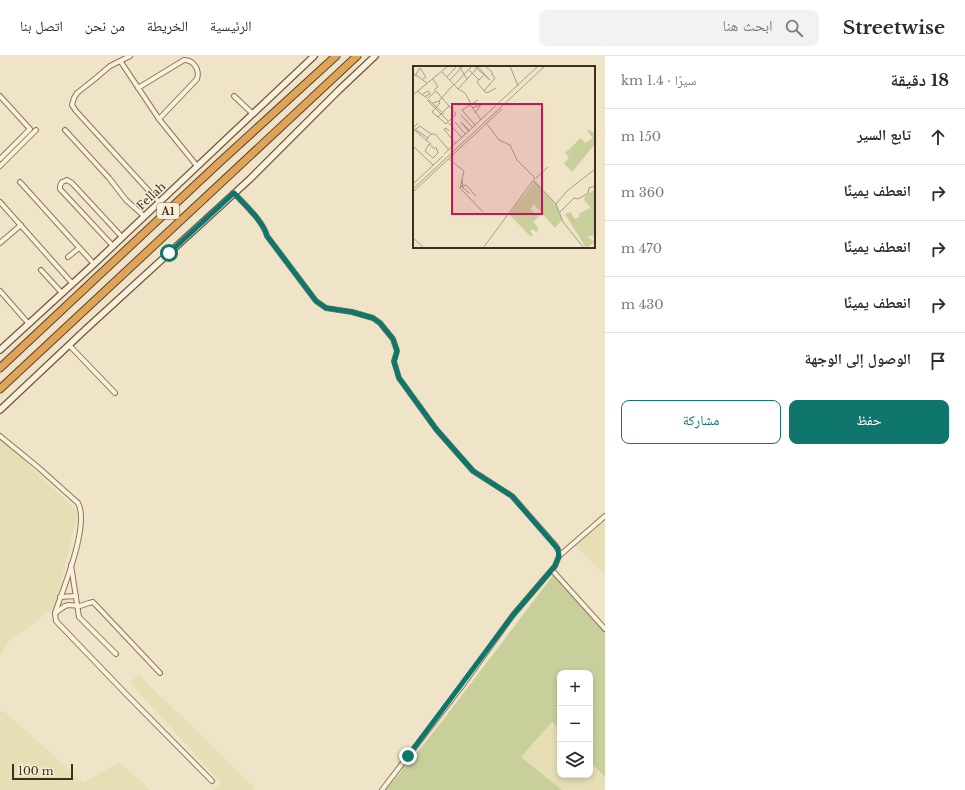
<!DOCTYPE html>
<html lang="ar">
<head>
<meta charset="utf-8">
<style>
  body { margin:0; font-family:"Libre Baskerville","Noto Naskh Arabic",serif; background:#f2f2f3; color:#2b2b33; direction:rtl }
  .controls { position:absolute; right:12px; bottom:12px; display:grid; overflow:hidden; border-radius:8px; box-shadow:0 2px 6px #0003 }
  .controls button { width:36px; height:36px; display:grid; place-items:center; padding:0; border:0; border-bottom:1px solid #e1e1e2; background:#fff; color:#2b2b33; font:20px sans-serif }
  .scale { position:absolute; left:12px; bottom:10px; width:61px; box-sizing:border-box; padding-left:4px; border:2px solid #3d2e20; border-top:0; font-size:11px; line-height:14px; white-space:nowrap; color:#3d2e20; -webkit-text-stroke:3px #f7eed8; paint-order:stroke }
  .stop { position:absolute; width:12px; height:12px; margin:-9px; border:3px solid #0f766e; border-radius:50%; background:#fff }
  .stop.end { background:#0f766e; border-color:#fff; box-shadow:0 1px 4px #0008 }
  .list { margin:0; padding:0; list-style:none }
  h2 { display:flex; justify-content:space-between; align-items:center; height:52px; margin:0; padding:0 16px; font-size:17px }
  h2 small { font-size:13px; font-weight:400; color:#7c7c81 }
  .list li { display:grid; grid-template-columns:26px 1fr auto; gap:12px; align-items:center; box-sizing:border-box; height:56px; padding:0 16px; border-top:1px solid #e1e1e2 }
  .list b { display:block; font-size:15px; white-space:nowrap }
  .list em { font-size:13px; font-style:normal; color:#7c7c81 }
  .actions { display:flex; gap:8px; padding:12px 16px }
  .actions a { flex:1; padding:9px 0; border:1px solid #0f766e; border-radius:8px; text-align:center; font-size:14px; color:#0f766e }
  .actions .main { background:#0f766e; color:#fff }
  .icon { flex:none; width:22px; height:22px; fill:none; stroke:currentColor; stroke-width:2; stroke-linecap:round; stroke-linejoin:round }
  .map { position:relative; flex:none; width:605px; height:734px; overflow:hidden; direction:ltr }
  header { display:flex; align-items:center; gap:24px; box-sizing:border-box; height:56px; padding:0 20px; background:#fff; border-bottom:1px solid #e1e1e2 }
  header strong { font-size:19px }
  nav { display:flex; gap:22px; margin-inline-start:auto; font-size:14px }
  .search { width:280px; height:36px; background:#f2f2f3; display:flex; align-items:center; gap:10px; box-sizing:border-box; padding:0 14px; border-radius:8px; color:#7c7c81; font-size:15px }
  main { display:flex }
  aside { flex:1; background:#fff }
  .map>svg:first-child { display:block }
  .farmland { fill:#e6deb5 }
  .green { fill:#c9cf9b }
  .lines { fill:none; stroke-linecap:round; stroke-linejoin:round }
  .street-casing { stroke:#8d765c; stroke-width:6 }
  .secondary-casing { stroke:#6f573f; stroke-width:8 }
  .highway-casing { stroke:#5b4430; stroke-width:9 }
  .street { stroke:#faf1dc; stroke-width:4 }
  .secondary { stroke:#faf1dc; stroke-width:5.5 }
  .highway { stroke:#e0a458; stroke-width:7 }
  .route { stroke:#0f766e; stroke-width:5 }
  .labels { text-anchor:middle; stroke-width:3; stroke-linejoin:round; paint-order:stroke }
  .shield { fill:#f7eed8; stroke:#756857; stroke-width:1 }
  .shield-label { font-size:10px; font-weight:bold; fill:#3d2e20 }
  .street-label { font-size:11px; fill:#3d2e20; stroke:#f7eed8 }
  .inset-road { fill:none; stroke:#a89b85; stroke-width:1 }
  .view { fill:#c2185b; fill-opacity:0.15; stroke:#c2185b; stroke-width:2 }
  .inset-edge { fill:none; stroke:#3d2e20; stroke-width:2 }
</style>
</head>
<body>
<header>
<strong>Streetwise</strong>
<div class="search"><svg class="icon" aria-label="search" viewBox="0 0 24 24"><circle cx="10" cy="10" r="6"/><path d="M15 15l6 6"/></svg>ابحث هنا</div>
<nav><a>الرئيسية</a><a>الخريطة</a><a>من نحن</a><a>اتصل بنا</a></nav>
</header>
<main>
<aside>
<h2>18 دقيقة<small>سيرًا · 1.4 km</small></h2>
<ul class="list">
<li><svg class="icon" aria-label="ahead" viewBox="0 0 24 24"><path d="M12 20V5M6 11l6-6 6 6"/></svg><div><b>تابع السير</b></div><em>150 m</em></li>
<li><svg class="icon" aria-label="right" viewBox="0 0 24 24"><path d="M7 20v-9h11M14 6l5 5-5 5"/></svg><div><b>انعطف يمينًا</b></div><em>360 m</em></li>
<li><svg class="icon" aria-label="right" viewBox="0 0 24 24"><path d="M7 20v-9h11M14 6l5 5-5 5"/></svg><div><b>انعطف يمينًا</b></div><em>470 m</em></li>
<li><svg class="icon" aria-label="right" viewBox="0 0 24 24"><path d="M7 20v-9h11M14 6l5 5-5 5"/></svg><div><b>انعطف يمينًا</b></div><em>430 m</em></li>
<li><svg class="icon" aria-label="arrive" viewBox="0 0 24 24"><path d="M6 21V4h12l-3 4 3 4H6"/></svg><div><b>الوصول إلى الوجهة</b></div></li>
</ul>
<div class="actions"><a class="main">حفظ</a><a>مشاركة</a></div>
</aside>
<div class="map">
<svg width="605" height="734" viewBox="0 0 605 734">
  <rect width="100%" height="100%" fill="#f0e4c8"/>
  <g class="farmland">
    <path d="M0 382 78 456 55 551 9 585 0 600Z"/>
    <path d="M605 457V518L573 488Z"/>
    <path d="M139 619 255 732 253 734H213L221 727 130 626Z"/>
    <path d="M0 655 6 657 84 727 119 706 150 734H0Z"/>
    <path d="M552 666 560 674V719H590V705L605 721V734H562L521 701Z"/>
  </g>
  <path class="green" d="M554 518 605 575V721L590 705V617H560V674L552 666 521 701 562 734H386L440 668Z"/>
  <g class="lines">
    <defs>
      <g id="street">
        <path d="M130 0 110 10 96 22 77 37 74 42 72 49 76 55 159 146"/>
        <path d="M121 6 159 63 197 110"/>
        <path d="M138 32 184 4C194 4 200 14 197 23L159 63"/>
        <path d="M0 40 30 73 0 103"/>
        <path d="M234 40 253 58"/>
        <path d="M65 74 109 122 126 144 144 160"/>
        <path d="M0 110 36 74"/>
        <path d="M20 126 94 208"/>
        <path d="M234 137C245 149 263 165 267 180L316 245 326 252 352 256 373 262 380 267 393 283 397 295 394 305 399 322 436 373 473 415 512 440 556 490 559 496V500L555 510 513 559 462 630 382 734"/>
        <path d="M0 146 72 227"/>
        <path d="M0 187 21 169"/>
        <path d="M113 190 60 133V130L62 126 67 124 72 127 122 181"/>
        <path d="M68 201 79 192"/>
        <path d="M41 214 62 237"/>
        <path d="M0 235 29 268"/>
        <path d="M69 289 115 337"/>
        <path d="M0 380 39 412 78 447C90 469 63 533 55 557L56 565 127 639 212 725"/>
        <path d="M559 500 605 460"/>
        <path d="M71 509 79 561 116 598"/>
        <path d="M552 514 605 573"/>
        <path d="M60 541 76 540"/>
        <path d="M55 557 65 550 69 549 80 550 89 547 93 546 160 617"/>
      </g>
      <g id="secondary">
        <path d="M0 294 94 208 314 0"/>
        <path d="M0 354 86 273 250 123 339 34 375 0"/>
      </g>
      <g id="highway">
        <path d="M0 312 221 105 336 0"/>
        <path d="M0 333 357 0"/>
      </g>
    </defs>
    <use href="#street" class="street-casing"/>
    <use href="#secondary" class="secondary-casing"/>
    <use href="#highway" class="highway-casing"/>
    <use href="#street" class="street"/>
    <use href="#secondary" class="secondary"/>
    <use href="#highway" class="highway"/>
  </g>
  <g class="lines">
    <path class="route" d="M169 197 234 137C245 149 263 165 267 180L316 245 326 252 352 256 373 262 380 267 393 283 397 295 394 306 399 322 436 373 473 415 512 440 558 493 559 500 555 510 513 559 408 700"/>
  </g>
  <g class="labels">
    <rect class="shield" x="157" y="147" width="22" height="16" rx="3"/>
    <g class="shield-label">
      <text x="168" y="159">A1</text>
    </g>
    <g class="street-label">
      <text transform="translate(151 140) rotate(-43)" y="4">Fellah</text>
    </g>
  </g>
  <g transform="translate(413 10)">
    <rect width="182" height="182" fill="#f0e4c8"/>
    <path d="M176 64 182 67V78L159 106 151 97 156 92 152 87 168 72 172 77 180 72 174 65ZM122 115 141 136 140 139 143 138 149 154 142 162 121 138 117 143 126 150 120 156 125 161 124 167 120 163 117 165 120 169 118 171 96 148ZM182 123V169L174 171 182 176 173 182 152 148 157 146 162 153 167 150 165 148 177 142 181 146 171 134 172 130Z" fill="#c9cf9b"/>
    <path class="inset-road" d="M46 0 54 13M61 0 77 14 65 1M72 0 79 6V9M97 0 105 20M56 4 66 14M29 6 45 23 66 0M0 7 14 17M2 10 7 2 13 11 10 13M70 10 64 16 71 25 82 12 79 8M34 11 44 0M20 13 25 21 21 24M37 14 50 0M41 19 59 0M45 23 52 27 58 38M4 25 14 32M71 25 74 27 83 22M10 28 15 25 17 28 13 30M0 29 35 0M15 32 23 25 43 48 33 58 25 51 36 40M15 33 31 48M14 34 36 56M20 37 26 35 40 19M57 38 68 54M59 42 68 39 62 47M48 49 60 62M25 51 19 46 27 37 26 35M42 56 53 69M5 57 0 62 15 72M36 57 49 72M62 59 49 44 65 34M0 63 18 78M3 63 7 60 18 68M36 65 33 62 31 63 43 78M56 66 48 56 57 65M13 74 18 68H22L36 84M0 80 20 99M22 83 16 78 12 85 20 92 25 87 23 81M31 88 125 0M36 93 51 105 47 122 70 146M123 112 135 101M49 114 50 122 56 127M121 115 143 138 150 156 171 182M0 118 30 90M47 121 53 119 63 130M0 123 132 0M0 126 89 43M143 138 154 125 182 103M147 146 161 132 165 133 175 127 176 122 182 120M0 172 11 182M70 182 122 112 104 94 97 79 86 74 74 58"/>
    <path class="view" d="M39 38H129V148H39Z"/>
    <rect width="182" height="182" class="inset-edge"/>
  </g>
</svg>
<div class="controls">
<button>+</button>
<button>−</button>
<button><svg class="icon" aria-label="layers" viewBox="0 0 24 24"><path d="M12 4l9 5-9 5-9-5zM3 14l9 5 9-5"/></svg></button>
</div>
<div class="scale">100 m</div>
<div class="stop" style="left:169px;top:197px"></div>
<div class="stop end" style="left:408px;top:700px"></div>
</div>
</main>
</body>
</html>
